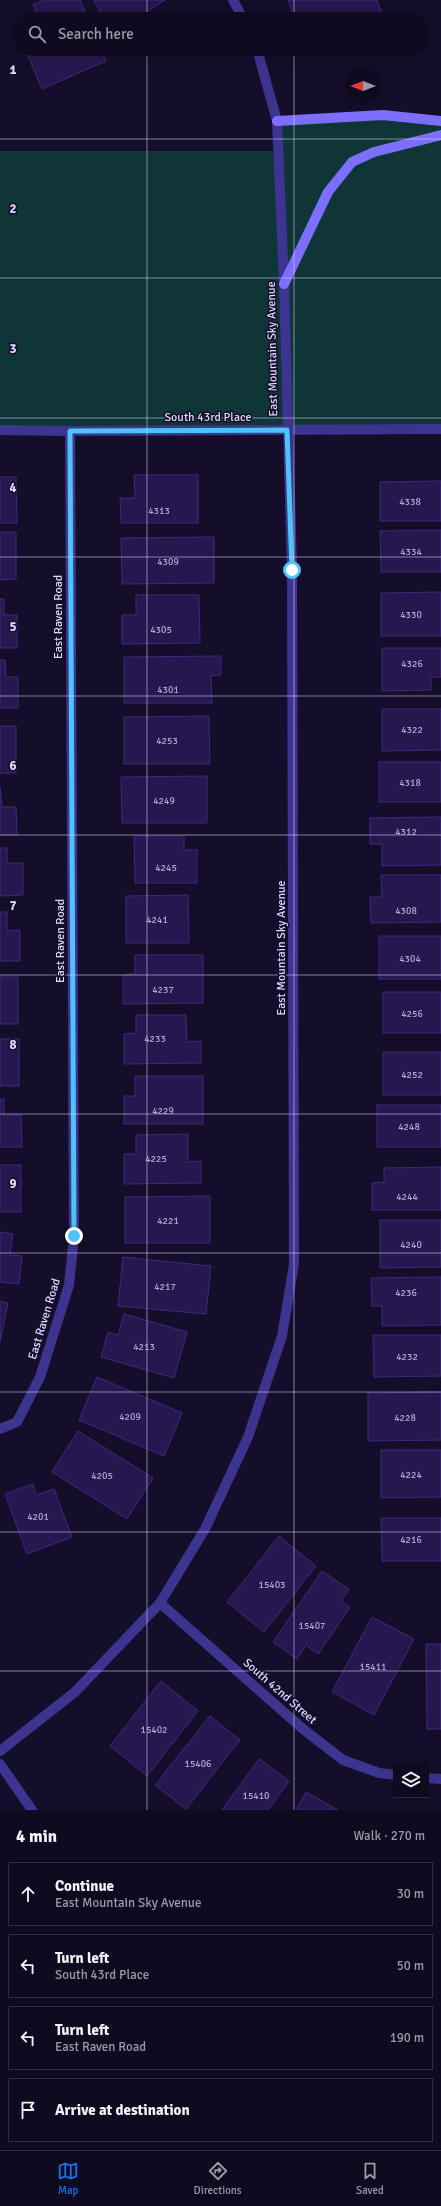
<!DOCTYPE html>
<html lang="en">
<head>
<meta charset="utf-8">
<style>
  body { margin:0; font-family:Signika,sans-serif; background:#1e182d; color:#f1f3f6 }
  .controls { position:absolute; right:12px; bottom:12px; display:grid; overflow:hidden; border-radius:0px; box-shadow:0 4px 16px #0002 }
  .controls button { width:36px; height:36px; display:grid; place-items:center; padding:0; border:0; border-bottom:1px solid #302b3e; background:#100a20; color:#f1f3f6; font:20px sans-serif }
  .compass { position:absolute; left:345px; top:68px; width:36px; height:36px; border-radius:50%; background:#100a20; box-shadow:0 4px 16px #0002; rotate:270deg }
  .stop { position:absolute; width:12px; height:12px; margin:-9px; border:3px solid #4fc3f7; border-radius:50%; background:#fff }
  .stop.end { background:#4fc3f7; border-color:#fff; box-shadow:0 1px 4px #0008 }
  .list { margin:0; padding:0; list-style:none }
  h2 { display:flex; justify-content:space-between; align-items:center; height:52px; margin:0; padding:0 16px; font-size:17px }
  h2 small { font-size:13px; font-weight:400; color:#9c9aa5 }
  .list li { display:grid; grid-template-columns:26px 1fr auto; gap:12px; align-items:center; box-sizing:border-box; height:64px; margin:0 8px 8px; padding:0 8px; border:1px solid #302b3e; border-radius:0px }
  .list b { display:block; font-size:15px; white-space:nowrap }
  .list p { margin:0; font-size:13px; white-space:nowrap; color:#9c9aa5 }
  .list em { font-size:13px; font-style:normal; color:#9c9aa5 }
  .icon { flex:none; width:22px; height:22px; fill:none; stroke:currentColor; stroke-width:2; stroke-linecap:round; stroke-linejoin:round }
  .map { position:relative; flex:none; width:441px; height:1810px; overflow:hidden }
  .search { position:absolute; background:#100a20; box-shadow:0 4px 16px #0002; left:12px; right:12px; top:12px; height:44px; display:flex; align-items:center; gap:10px; box-sizing:border-box; padding:0 14px; border-radius:22px; color:#9c9aa5; font-size:15px }
  .sheet { height:340px; background:#100a20 }
  nav { display:flex; justify-content:space-around; align-items:center; box-sizing:border-box; height:56px; border-top:1px solid #302b3e; background:#100a20; font-size:11px; color:#9c9aa5 }
  nav a { display:grid; justify-items:center; gap:2px }
  nav .on { color:#1a73e8 }
  .map>svg:first-child { display:block }
  .green { fill:#103536 }
  .building { fill:#26184e; stroke:#3e277d }
  .lines { fill:none; stroke-linecap:round; stroke-linejoin:round }
  .street { stroke:#3d348f; stroke-width:10 }
  .secondary { stroke:#7c6fff; stroke-width:10 }
  .route { stroke:#4fc3f7; stroke-width:5 }
  .grid { fill:none; stroke:#dfd8ff; stroke-width:1; stroke-opacity:0.55 }
  .labels { text-anchor:middle; stroke-width:3; stroke-linejoin:round; paint-order:stroke }
  .number-label { font-size:10px; fill:#b1a8d3 }
  .street-label { font-size:12px; fill:#dfd8ff; stroke:#150e2b }
  .grid-label { font-size:13px; text-anchor:middle; font-weight:bold; fill:#dfd8ff; stroke:#150e2b; stroke-width:3; stroke-linejoin:round; paint-order:stroke }
</style>
</head>
<body>
<div class="map">
<svg width="441" height="1810" viewBox="0 0 441 1810">
  <rect width="100%" height="100%" fill="#150e2b"/>
  <path class="green" d="M383 115 441 121V429L0 430V151H278L277 121Z"/>
  <g class="building">
    <path d="M44 0H80L88 19H39L33 5Z"/>
    <path d="M93 0H165L135 19H105Z"/>
    <path d="M288 0H377L384 19H295Z"/>
    <path d="M25 49H101L106 61 42 89Z"/>
    <path d="M134 475H198V523H121L120 498H135Z"/>
    <path d="M0 477H16L17 523H0Z"/>
    <path d="M441 481V521H380V482Z"/>
    <path d="M441 530V572H381L380 531Z"/>
    <path d="M0 532H16V579L0 580Z"/>
    <path d="M214 537V583L122 584 121 538Z"/>
    <path d="M441 592V636H381V593Z"/>
    <path d="M136 595H199L200 643 122 644V615H136Z"/>
    <path d="M0 599H4V615H17V648H0Z"/>
    <path d="M382 648H441V677H431V690L382 691Z"/>
    <path d="M221 656V675L211 676 212 703H124V657Z"/>
    <path d="M0 660H5L6 677H18V708H0Z"/>
    <path d="M382 709H441V750L382 751Z"/>
    <path d="M209 716 210 764H124V717Z"/>
    <rect x="0" y="726" width="16" height="47"/>
    <rect x="379" y="762" width="62" height="40"/>
    <path d="M207 776V823H122L121 777Z"/>
    <path d="M0 787 2 807H16L17 835H0Z"/>
    <path d="M441 817V865L382 866V844H370V818Z"/>
    <path d="M134 836H184V850H197V883H135Z"/>
    <path d="M0 848H7V863H23V895L0 896Z"/>
    <path d="M381 875H441V922L371 923 370 897H382Z"/>
    <path d="M188 895 189 943H126V896Z"/>
    <path d="M0 912H7V931L20 930V961H0Z"/>
    <rect x="379" y="936" width="62" height="43"/>
    <path d="M135 955H203V1003L123 1004V975L135 974Z"/>
    <rect x="0" y="977" width="18" height="47"/>
    <rect x="383" y="992" width="58" height="41"/>
    <path d="M136 1015H186L187 1042 201 1041V1063L124 1064V1034L136 1033Z"/>
    <rect x="0" y="1039" width="19" height="47"/>
    <rect x="383" y="1052" width="58" height="43"/>
    <path d="M135 1076H203V1124H124V1096H135Z"/>
    <path d="M0 1099H4V1115H21L22 1147H0Z"/>
    <rect x="377" y="1105" width="64" height="42"/>
    <path d="M188 1134V1162L201 1161V1183L124 1184V1154H136V1135Z"/>
    <rect x="0" y="1165" width="21" height="47"/>
    <path d="M441 1167V1210H372V1183L384 1182V1168Z"/>
    <path d="M210 1196V1243H125V1197Z"/>
    <path d="M380 1220H441V1267L380 1268Z"/>
    <path d="M0 1232 13 1234 10 1255 22 1256 19 1284 0 1282Z"/>
    <path d="M123 1257 211 1266 206 1314 118 1306Z"/>
    <path d="M441 1277V1325L382 1326V1306H372L371 1278Z"/>
    <path d="M0 1301 8 1303 0 1342Z"/>
    <path d="M124 1314 187 1332 174 1378 101 1357 108 1332 118 1335Z"/>
    <path d="M373 1335H441V1376L374 1377Z"/>
    <path d="M97 1377 182 1413 164 1456 79 1420Z"/>
    <path d="M441 1392V1440L368 1441V1393Z"/>
    <path d="M78 1431 153 1478 127 1519 52 1472Z"/>
    <path d="M381 1450H441V1497L381 1498Z"/>
    <path d="M33 1484 36 1495 54 1489 72 1537 27 1554 5 1494Z"/>
    <path d="M381 1518H441V1561H382Z"/>
    <path d="M279 1536 316 1566 264 1632 227 1602Z"/>
    <path d="M322 1571 349 1589 341 1601 350 1607 318 1654 306 1645 297 1659 273 1642Z"/>
    <path d="M372 1617 414 1639 374 1715 332 1692Z"/>
    <path d="M426 1644H441V1729H427Z"/>
    <path d="M161 1681 198 1711 147 1776 110 1746Z"/>
    <path d="M210 1716 240 1740 186 1809 155 1785Z"/>
    <path d="M259 1759 289 1781 268 1810H222Z"/>
    <path d="M306 1792 338 1810H296Z"/>
  </g>
  <g class="lines">
    <g class="street">
      <path d="M233 0 243 19"/>
      <path d="M0 430 70 431 441 429"/>
      <path d="M0 1429 17 1422 40 1377 69 1285 74 1236 70 431"/>
      <path d="M160 1603 303 1729 343 1760 379 1773 396 1775"/>
      <path d="M0 1751 75 1692 160 1603 205 1529 248 1437 282 1336 294 1264 292 570 284 284 277 121 257 49"/>
      <path d="M0 1764 32 1810"/>
      <path d="M426 1778 441 1779"/>
    </g>
    <g class="secondary">
      <path d="M277 121 383 115 441 121"/>
      <path d="M284 284 328 192 352 162 374 152 441 135"/>
    </g>
  </g>
  <g class="lines">
    <path class="route" d="M74 1236 70 431 287 430 292 570"/>
  </g>
  <path class="grid" d="M147 0V19M294 0V19M147 49V1810M294 49V1810M0 139H441M0 278H441M0 418H441M0 557H441M0 696H441M0 835H441M0 975H441M0 1114H441M0 1253H441M0 1392H441M0 1532H441M0 1671H441"/>
  <g class="labels">
    <g class="number-label">
      <text x="410" y="505">4338</text>
      <text x="159" y="514">4313</text>
      <text x="411" y="555">4334</text>
      <text x="168" y="565">4309</text>
      <text x="411" y="618">4330</text>
      <text x="161" y="633">4305</text>
      <text x="412" y="667">4326</text>
      <text x="168" y="693">4301</text>
      <text x="412" y="733">4322</text>
      <text x="167" y="744">4253</text>
      <text x="410" y="786">4318</text>
      <text x="164" y="804">4249</text>
      <text x="406" y="835">4312</text>
      <text x="166" y="871">4245</text>
      <text x="406" y="914">4308</text>
      <text x="157" y="923">4241</text>
      <text x="410" y="962">4304</text>
      <text x="163" y="993">4237</text>
      <text x="412" y="1017">4256</text>
      <text x="155" y="1042">4233</text>
      <text x="412" y="1078">4252</text>
      <text x="163" y="1114">4229</text>
      <text x="409" y="1130">4248</text>
      <text x="156" y="1162">4225</text>
      <text x="407" y="1200">4244</text>
      <text x="168" y="1224">4221</text>
      <text x="411" y="1248">4240</text>
      <text x="165" y="1290">4217</text>
      <text x="406" y="1296">4236</text>
      <text x="144" y="1350">4213</text>
      <text x="407" y="1360">4232</text>
      <text x="130" y="1420">4209</text>
      <text x="405" y="1421">4228</text>
      <text x="411" y="1478">4224</text>
      <text x="102" y="1479">4205</text>
      <text x="38" y="1520">4201</text>
      <text x="411" y="1543">4216</text>
      <text x="272" y="1588">15403</text>
      <text x="312" y="1629">15407</text>
      <text x="373" y="1670">15411</text>
      <text x="154" y="1733">15402</text>
      <text x="198" y="1767">15406</text>
      <text x="256" y="1799">15410</text>
    </g>
    <g class="street-label">
      <text transform="translate(272 349) rotate(-91)" y="4">East Mountain Sky Avenue</text>
      <text x="208" y="421">South 43rd Place</text>
      <text transform="translate(58 617) rotate(-90)" y="4">East Raven Road</text>
      <text transform="translate(60 941) rotate(-90)" y="4">East Raven Road</text>
      <text transform="translate(281 948) rotate(-90)" y="4">East Mountain Sky Avenue</text>
      <text transform="translate(44 1319) rotate(-73)" y="4">East Raven Road</text>
      <text transform="translate(280 1691) rotate(41)" y="4">South 42nd Street</text>
    </g>
  </g>
  <g class="grid-label">
    <text x="13" y="74">1</text>
    <text x="13" y="213">2</text>
    <text x="13" y="353">3</text>
    <text x="13" y="492">4</text>
    <text x="13" y="631">5</text>
    <text x="13" y="770">6</text>
    <text x="13" y="910">7</text>
    <text x="13" y="1049">8</text>
    <text x="13" y="1188">9</text>
  </g>
</svg>
<div class="controls">
<button><svg class="icon" aria-label="layers" viewBox="0 0 24 24"><path d="M12 4l9 5-9 5-9-5zM3 14l9 5 9-5"/></svg></button>
</div>
<svg class="compass" viewBox="-18 -18 36 36"><path d="M0-13l5 13h-10z" fill="#e53935"/><path d="M0 13l5-13h-10z" fill="#9c9aa5"/></svg>
<div class="stop" style="left:292px;top:570px"></div>
<div class="stop end" style="left:74px;top:1236px"></div>
<div class="search"><svg class="icon" aria-label="search" viewBox="0 0 24 24"><circle cx="10" cy="10" r="6"/><path d="M15 15l6 6"/></svg>Search here</div>
</div>
<section class="sheet">
<h2>4 min<small>Walk · 270 m</small></h2>
<ul class="list">
<li><svg class="icon" aria-label="ahead" viewBox="0 0 24 24"><path d="M12 20V5M6 11l6-6 6 6"/></svg><div><b>Continue</b><p>East Mountain Sky Avenue</p></div><em>30 m</em></li>
<li><svg class="icon" aria-label="left" viewBox="0 0 24 24"><path d="M17 20v-9H6M10 6l-5 5 5 5"/></svg><div><b>Turn left</b><p>South 43rd Place</p></div><em>50 m</em></li>
<li><svg class="icon" aria-label="left" viewBox="0 0 24 24"><path d="M17 20v-9H6M10 6l-5 5 5 5"/></svg><div><b>Turn left</b><p>East Raven Road</p></div><em>190 m</em></li>
<li><svg class="icon" aria-label="arrive" viewBox="0 0 24 24"><path d="M6 21V4h12l-3 4 3 4H6"/></svg><div><b>Arrive at destination</b></div></li>
</ul>
</section>
<nav>
<a class="on"><svg class="icon" aria-label="map" viewBox="0 0 24 24"><path d="M3 6l6-2 6 2 6-2v14l-6 2-6-2-6 2zM9 4v14M15 6v14"/></svg>Map</a>
<a><svg class="icon" aria-label="directions" viewBox="0 0 24 24"><path d="M12 3l9 9-9 9-9-9zM9 14v-3h6M13 9l2 2-2 2"/></svg>Directions</a>
<a><svg class="icon" aria-label="saved" viewBox="0 0 24 24"><path d="M7 4h10v16l-5-4-5 4z"/></svg>Saved</a>
</nav>
</body>
</html>
